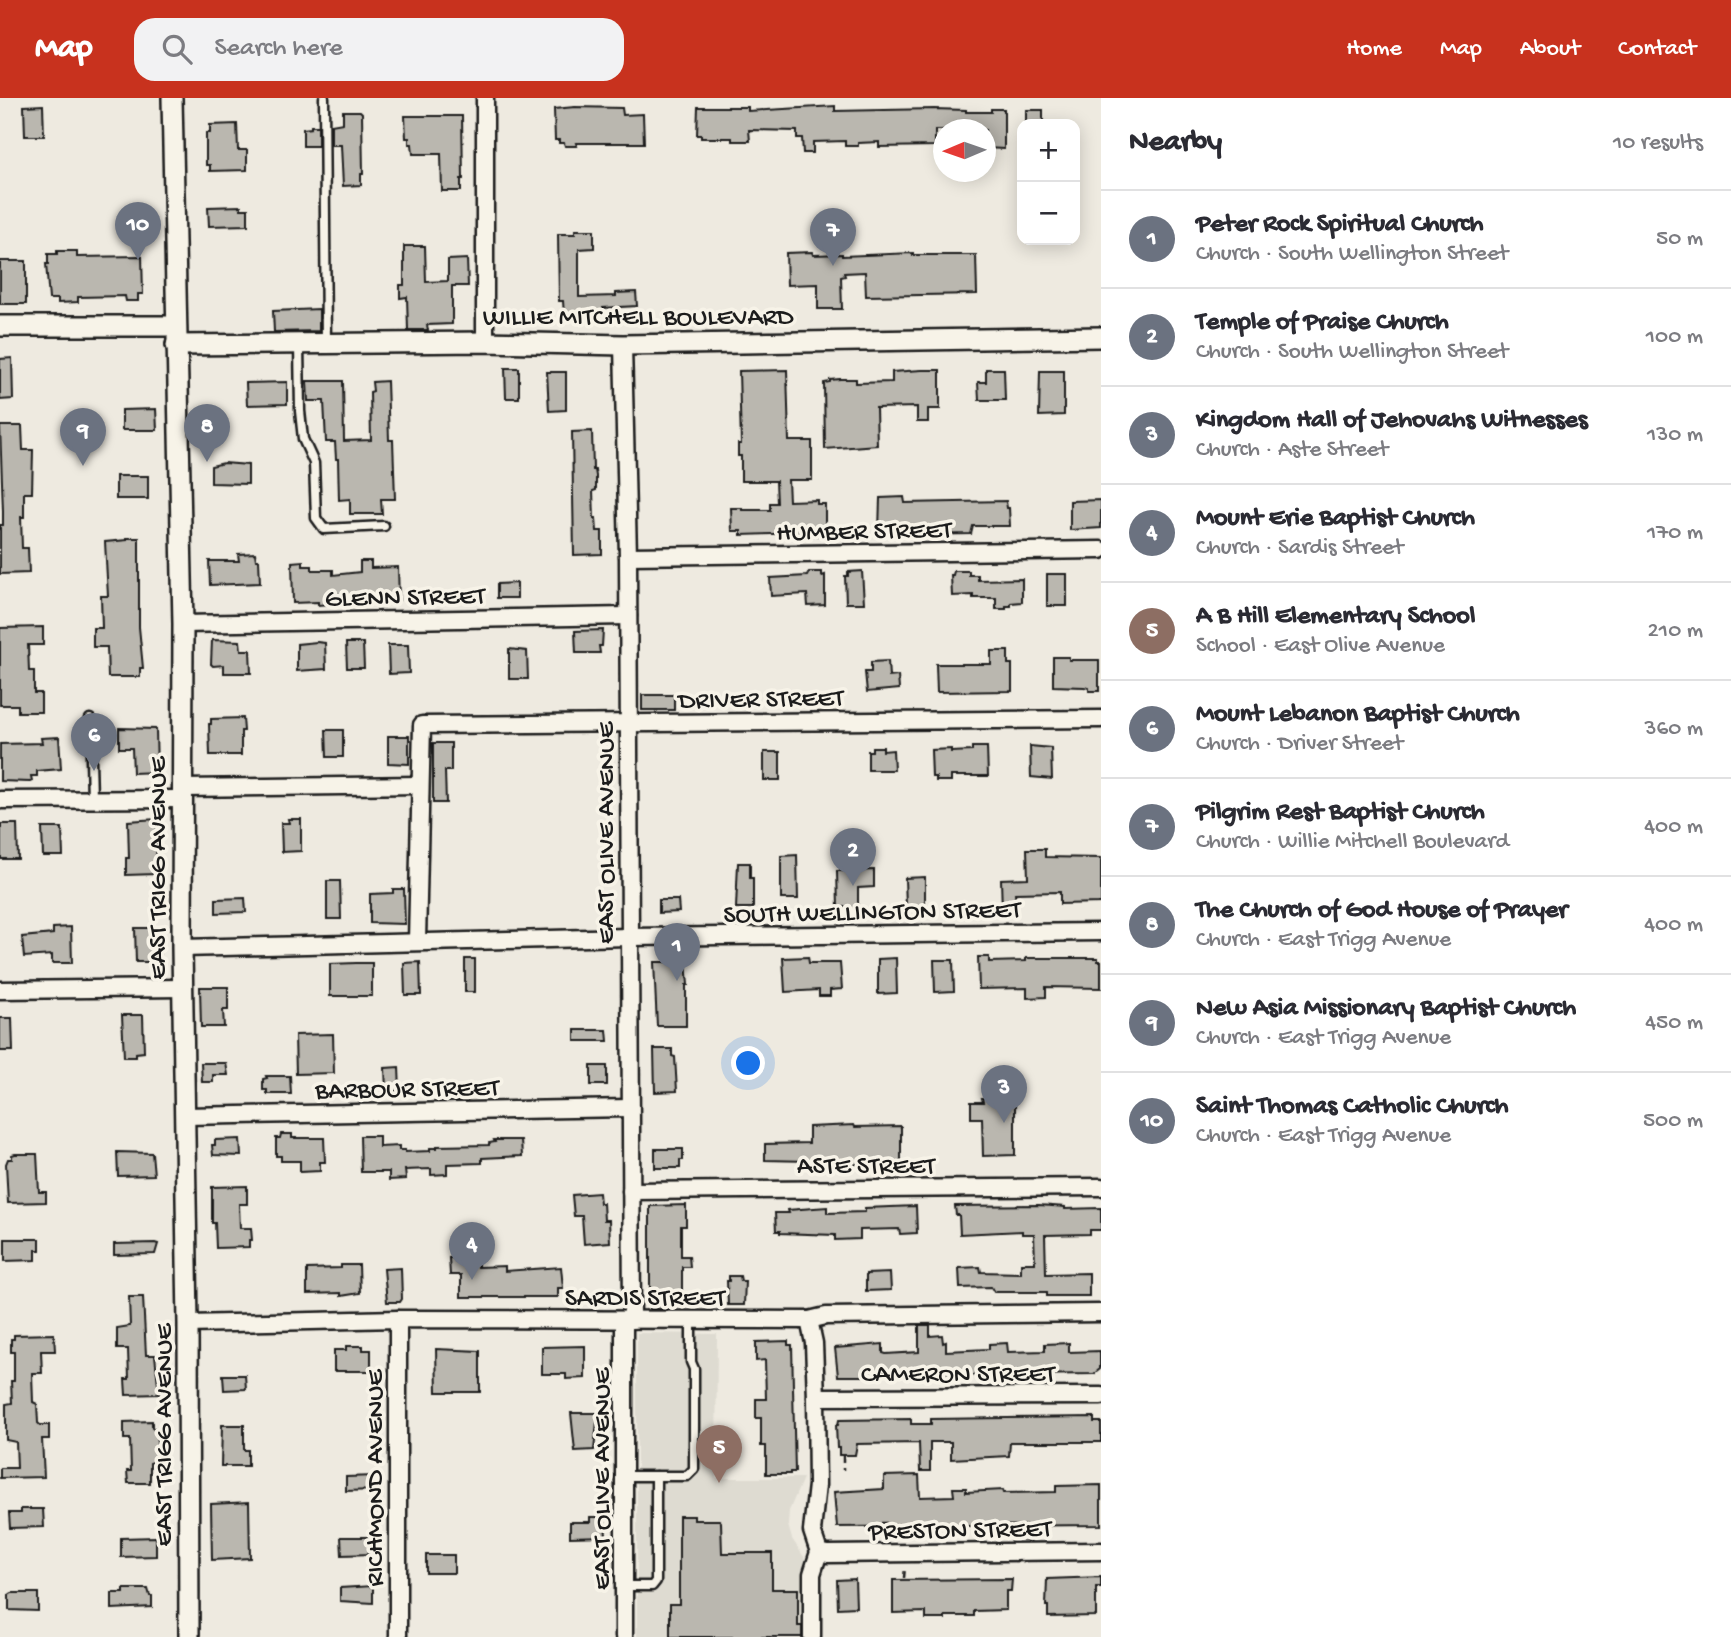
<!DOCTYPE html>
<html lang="en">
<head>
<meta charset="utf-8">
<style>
  body { margin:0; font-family:"Gochi Hand",sans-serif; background:#f2f2f3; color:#2b2b33 }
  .controls { position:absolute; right:21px; top:21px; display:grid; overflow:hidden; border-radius:14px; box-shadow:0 4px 18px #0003 }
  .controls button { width:63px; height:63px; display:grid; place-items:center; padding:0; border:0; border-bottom:2px solid #e1e1e2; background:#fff; color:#2b2b33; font:35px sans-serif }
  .compass { position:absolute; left:933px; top:21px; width:63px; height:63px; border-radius:50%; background:#fff; box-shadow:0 4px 18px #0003; rotate:268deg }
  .you { position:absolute; left:749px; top:966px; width:24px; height:24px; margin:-18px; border:5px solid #fff; border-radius:50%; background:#1a73e8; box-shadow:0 0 0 10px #1a73e833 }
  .badge { display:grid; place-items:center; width:46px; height:46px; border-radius:50%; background:#c8321e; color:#fff; font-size:23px; font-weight:700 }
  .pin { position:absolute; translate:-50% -58px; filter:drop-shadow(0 2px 4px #0008) }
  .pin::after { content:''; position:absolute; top:37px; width:24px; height:21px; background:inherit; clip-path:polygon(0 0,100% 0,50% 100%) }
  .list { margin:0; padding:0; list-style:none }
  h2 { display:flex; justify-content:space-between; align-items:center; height:91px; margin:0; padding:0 28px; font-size:30px }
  h2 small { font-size:23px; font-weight:400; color:#7c7c81 }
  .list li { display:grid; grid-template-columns:46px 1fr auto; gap:21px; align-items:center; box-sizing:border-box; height:98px; padding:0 28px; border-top:2px solid #e1e1e2 }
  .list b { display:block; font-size:26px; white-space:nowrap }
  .list p { margin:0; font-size:23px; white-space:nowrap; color:#7c7c81 }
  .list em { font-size:23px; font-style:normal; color:#7c7c81 }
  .icon { flex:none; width:38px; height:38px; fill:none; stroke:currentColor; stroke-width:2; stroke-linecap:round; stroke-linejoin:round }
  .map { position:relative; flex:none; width:1101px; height:1539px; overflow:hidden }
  header { display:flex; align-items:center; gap:42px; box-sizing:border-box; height:98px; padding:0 35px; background:#c8321e; color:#fff }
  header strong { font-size:33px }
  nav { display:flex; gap:38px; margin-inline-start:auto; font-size:24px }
  .search { width:490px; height:63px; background:#f2f2f3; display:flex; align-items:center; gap:18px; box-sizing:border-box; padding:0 24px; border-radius:21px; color:#7c7c81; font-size:26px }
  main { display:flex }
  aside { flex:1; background:#fff }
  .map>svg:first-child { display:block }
  .built { fill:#dedbd1 }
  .building { fill:#bab7af; stroke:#1c1c1c; stroke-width:2 }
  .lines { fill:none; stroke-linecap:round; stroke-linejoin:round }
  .service-casing { stroke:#1c1c1c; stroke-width:13 }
  .minor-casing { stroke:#1c1c1c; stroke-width:21 }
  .tertiary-casing { stroke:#1c1c1c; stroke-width:24 }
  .path { stroke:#1c1c1c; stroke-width:2.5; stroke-dasharray:7 5; stroke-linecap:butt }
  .service { stroke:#f7f3e8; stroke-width:8 }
  .minor { stroke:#f7f3e8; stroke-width:16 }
  .tertiary { stroke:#f7f3e8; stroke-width:19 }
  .labels { text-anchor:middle; stroke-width:7; stroke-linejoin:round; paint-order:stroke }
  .street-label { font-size:26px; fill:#1c1c1c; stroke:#f7f3e8 }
</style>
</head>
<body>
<header>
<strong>Map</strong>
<div class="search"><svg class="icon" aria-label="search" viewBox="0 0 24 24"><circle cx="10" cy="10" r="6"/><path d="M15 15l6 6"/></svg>Search here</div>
<nav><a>Home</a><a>Map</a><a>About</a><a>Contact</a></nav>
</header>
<main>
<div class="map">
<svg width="1101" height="1539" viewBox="0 0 1101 1539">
  <rect width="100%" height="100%" fill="#eeeae0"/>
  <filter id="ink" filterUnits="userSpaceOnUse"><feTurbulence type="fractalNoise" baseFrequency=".0143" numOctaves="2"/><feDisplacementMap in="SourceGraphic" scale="14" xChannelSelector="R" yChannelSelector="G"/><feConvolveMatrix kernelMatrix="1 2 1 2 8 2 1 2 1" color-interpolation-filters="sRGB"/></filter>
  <g filter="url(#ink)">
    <path class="built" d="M637 1235 717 1236 716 1380H803L789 1413 788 1427 792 1441 808 1465 819 1539H637Z"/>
    <g class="building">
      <path d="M43 7 44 38H25L24 8Z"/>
      <path d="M835 8V13L934 11 966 12V14H991V11H1004V51L985 50V32H935V48L879 49V44L858 45V48H845V43L813 44V55H803L802 40H797V33L749 32 750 43H732V40H701V37H697L698 9H748V13Z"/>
      <path d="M575 9 622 10 623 17 643 16 644 45H576L577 48H565L564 45H559V42H555L554 11Z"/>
      <rect x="1026" y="12" width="17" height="14"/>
      <path d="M343 13H360L362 15 363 76H361V87L343 88 341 47H331V27L343 25Z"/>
      <path d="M405 18H462L463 81H461V93H442L441 56H413L412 46H409V40H406Z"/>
      <path d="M237 26 238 52H247V72L210 73V67H206V35H210V27Z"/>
      <path d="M311 28H318V48H303V31L311 30Z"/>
      <path d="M241 108V111H248V127L209 128 208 109Z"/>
      <path d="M575 132H594V150L579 151V199L616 198V195L636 194 637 208 603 210V216L564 217 563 203H559L558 136H575Z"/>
      <path d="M404 148H425L426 184 448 183V162L467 161 468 188H452V226L427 227 428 232H408L407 199 400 200V187H404Z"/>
      <path d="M57 153H77V159L142 158 143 196H138V203H126L125 198 78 199V204L58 205V201H49L46 166H48V156H57Z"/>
      <path d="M812 154 813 157 842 156V158L913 155V157H976L977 196 866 198 865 174 844 175 845 178 841 179 842 211H818V186L787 187 786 155Z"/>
      <rect x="0" y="163" width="26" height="43"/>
      <path d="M319 211V233L274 234 273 213Z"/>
      <path d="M12 260 13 301 0 302V261Z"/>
      <path d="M505 270H519V300H506Z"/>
      <path d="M986 271H1004L1005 302H979L978 284H986Z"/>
      <path d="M787 272 789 343H812V382H788L789 403 817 402V406H825V437L807 438V435L741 437V433H732L731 410H742V412H770V405H777L776 383H741V358H738V346H741L739 273Z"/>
      <path d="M922 272H940V311H928V324H917V309L876 310 877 347 825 351 824 285 830 284V282L840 281H856V285L892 284V274Z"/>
      <path d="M1040 273H1064V317L1039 318Z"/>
      <path d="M547 274H566V312L549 313Z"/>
      <path d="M307 283H343L344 343 371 342 370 294 373 293 372 284 387 283 389 342H393L395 401H381L382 416H350V401L339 402 338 361H336L335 344H326L324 303H308Z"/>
      <path d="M287 284V306L247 307 246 285Z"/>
      <path d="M156 311 157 332H122V312Z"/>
      <path d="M0 328H22L23 352H33L32 395H24V419H21L22 450H28L29 475 0 476V427H3V413Z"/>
      <path d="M592 333 593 372H595L596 378V392L593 393 594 420H596L597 433H602V456L574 457 572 334Z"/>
      <path d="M224 365 248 367V386L211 385V368Z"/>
      <rect x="116" y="378" width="32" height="23"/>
      <path d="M904 399 905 405 1006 403 1007 410H1009L1010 428H973L971 436 919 437V431L879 433 880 400Z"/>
      <path d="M1101 402V430L1070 432V403Z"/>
      <path d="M127 440H139V529L143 570H140V579H108L107 549H93V530H102L101 498H108L105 444 127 442Z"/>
      <path d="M255 455 256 462H259L260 485 210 487 209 463H239L238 456Z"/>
      <path d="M303 463V468H312V472H333V477L360 474V463H371V470L398 469 399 502 330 504V506L318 507V504L293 505 292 464Z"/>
      <path d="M862 473 864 505H846L845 478H848V474Z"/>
      <path d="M954 473H969V477H978V482L1022 481V504L1011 505V508H1006V511H996V500H973V497L952 498 951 477H953Z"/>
      <path d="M809 474H822V478L825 477V507L808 508 807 496 771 498 770 480 807 478Z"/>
      <rect x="1047" y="476" width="20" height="32"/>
      <path d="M517 485V500H497V486Z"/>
      <path d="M43 529V547H28L29 573H34V595H41V614H18V607H0V530Z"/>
      <path d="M603 532 602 548H599L600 555H576L575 533Z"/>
      <path d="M212 542 240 543 241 552H250L251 575H224V567L213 568 211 566Z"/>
      <path d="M317 544 325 545 326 571 297 573V546Z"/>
      <path d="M346 545H363L364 570H347Z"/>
      <path d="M388 547H408L409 575 389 576Z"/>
      <path d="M509 551 527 553 528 581H509Z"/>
      <path d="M991 553H1008V566H1012V593L937 594 936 566H991Z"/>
      <path d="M1053 559H1069V562H1099V593H1089V590L1084 589 1053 588Z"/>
      <path d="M888 563 889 579 898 578 899 591 867 594 865 574H871V564Z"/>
      <rect x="642" y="597" width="32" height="15"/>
      <path d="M243 620 244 633H241V657H210L209 626H211V621Z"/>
      <path d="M119 630 156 631 157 674 133 675 132 650H119Z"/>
      <path d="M326 632H343V659H327Z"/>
      <path d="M388 638H409V666L388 665Z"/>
      <path d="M59 639 61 671 37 673V678H31L32 683 30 684 0 683V646L42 645 41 640Z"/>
      <path d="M433 645H451V673H445L446 705H433Z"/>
      <path d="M1030 648 1051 650 1052 681 1031 679Z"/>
      <path d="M872 649H883V653L893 652 894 672H868V653H872Z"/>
      <path d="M972 649H987L988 678H951V683H936V679H932L931 652 951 651V654L972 653Z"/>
      <rect x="764" y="654" width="16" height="28"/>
      <path d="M157 721 156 776 126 777V760H129L128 723Z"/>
      <path d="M288 721H301V753L282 754 281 725H289Z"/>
      <path d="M1 726H17L18 761H1Z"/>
      <path d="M42 730H62L63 758H43Z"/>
      <path d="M1027 751H1045V759L1101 760V805L1060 806V794L1015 795 1016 811 1002 812 1001 781 1028 780Z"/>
      <path d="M797 757 798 801H781V758Z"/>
      <path d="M738 765H750V780H753V810H736Z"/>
      <path d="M874 772V789L858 790V809H838L837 773Z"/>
      <path d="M925 779V807L906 808 905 780Z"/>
      <path d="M327 783H340L341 821H327Z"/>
      <path d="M393 791H404L405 826 370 825V796L393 795Z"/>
      <path d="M245 800 246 814 216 815V801Z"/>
      <path d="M659 802H678L679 814 659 815Z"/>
      <path d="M71 829 72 865H52V857L24 859 22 839 53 836V830Z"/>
      <path d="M135 830H159L160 864H136Z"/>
      <path d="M808 859 809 865H840L842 891 830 892V898H819V892L785 894 783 860Z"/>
      <path d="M978 859H989V864L1026 863V860H1098V863H1101V890L1046 889V899L1027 900V890L979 891Z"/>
      <path d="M896 860 897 895 878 896V861Z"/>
      <rect x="465" y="861" width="10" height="33"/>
      <path d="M934 862H953L954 893 935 894Z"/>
      <path d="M420 864 421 897H405L404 865Z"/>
      <path d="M654 864H686L688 887H686V928H657Z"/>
      <path d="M356 865H372V898H330V866Z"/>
      <path d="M200 889H228V912H223L224 929H201Z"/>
      <path d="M122 917H143L144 954 136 955V959H124Z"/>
      <path d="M0 920H12L13 953H0Z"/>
      <path d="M575 932H607L608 943H575Z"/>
      <path d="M333 936 334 975 296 976 295 937Z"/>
      <path d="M654 951H672V958L675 959 677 993 655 994Z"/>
      <path d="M201 965H226L228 977H213V984H202Z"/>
      <rect x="591" y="968" width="16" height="19"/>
      <path d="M399 969 400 993H386L385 970Z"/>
      <path d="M266 978H290L291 996H267V992H263V981L267 980Z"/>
      <path d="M982 1000H1015V1057L983 1058 982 1020H971V1004H983Z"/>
      <path d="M854 1027 855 1029 901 1028V1066L810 1067V1063L765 1062V1046L809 1045V1029Z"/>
      <path d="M281 1036H292V1040H324L325 1064H320V1073L300 1074V1063H281V1058H276V1040H280Z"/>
      <path d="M360 1038H379V1049L399 1048V1052H405V1054L430 1053V1050H437V1048L489 1047V1045L495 1044 494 1042H521L522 1058 482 1060V1065L447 1066V1076L431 1077V1071L405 1072 406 1081 389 1082V1074H361Z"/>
      <path d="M240 1041 241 1058 213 1057 212 1047H215V1042Z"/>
      <path d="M655 1051H683V1062H680V1070H655Z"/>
      <path d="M117 1054 152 1055 154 1077 118 1078Z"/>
      <path d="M15 1056H37L39 1094H46V1104L8 1105 6 1066 8 1061H12V1057Z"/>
      <path d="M247 1088V1106H239L240 1130H251L252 1142H249V1149L216 1150 215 1125H212V1089Z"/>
      <path d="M599 1095 600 1105H603L604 1122H609L610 1144 584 1146 582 1118H574L572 1097Z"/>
      <path d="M686 1107V1128H681V1158H689L690 1169H682V1208L675 1209V1211H650V1108Z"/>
      <path d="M1039 1107 1065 1109V1111L1101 1110V1132H1090V1136L1045 1137 1046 1176 1089 1175V1198H1047V1194H994L991 1189 960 1190 959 1170 980 1169 981 1174 1021 1175V1165H1035L1034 1136H1022V1133L960 1136 959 1117H956L955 1108Z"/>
      <path d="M916 1108 917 1135 900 1136 899 1131 860 1132V1141L835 1142V1137L780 1135V1133H776L775 1115H789L788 1112 827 1109V1115L865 1114V1110Z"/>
      <path d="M5 1141H40V1152H36V1162L5 1163Z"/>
      <path d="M114 1146 155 1145 158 1146 155 1156 114 1157Z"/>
      <path d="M478 1155V1169L505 1168V1173L561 1169 563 1190H558V1199H461V1177H450L449 1160 461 1159V1156Z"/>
      <path d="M341 1167H359L360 1195 341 1198V1195L307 1196V1171L341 1170Z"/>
      <path d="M401 1170 402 1201 400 1204H387L384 1171Z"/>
      <path d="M890 1175 891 1192 866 1193V1176Z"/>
      <path d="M729 1178H740L741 1183H745L744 1207H728L727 1183H729Z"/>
      <path d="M129 1199H143L146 1257H155L159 1296 126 1297 125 1281H129L128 1251H117V1230L130 1228Z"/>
      <path d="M919 1227H930V1238L942 1237 943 1245 946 1244V1253L989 1251V1246L1007 1245 1008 1254 1045 1253V1246L1069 1245V1254L1100 1253V1271L1094 1276 1022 1277V1272H1002V1277L930 1278V1273L910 1274V1278H900V1274H880V1278H838L835 1250 883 1246V1255L886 1256 919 1254Z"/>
      <path d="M54 1236 55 1253H41L42 1275H32L33 1304 37 1306 38 1325 40 1327H49V1341H42L44 1379 0 1380V1370H17L16 1344 6 1342V1306L12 1305 11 1283H14V1254H11V1241H14V1237Z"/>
      <path d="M788 1243V1247H792L795 1374H790V1376H766V1348H761V1320H756V1301H766L765 1262 756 1263V1244Z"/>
      <path d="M346 1248H363V1252H371V1273H334V1252H346Z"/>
      <path d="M585 1248V1280L566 1281V1276H542V1249Z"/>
      <path d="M436 1251 480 1253V1294H437Z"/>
      <path d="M223 1277H245L246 1291 224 1292Z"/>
      <path d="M571 1315H598L594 1352 575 1353Z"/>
      <path d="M1094 1319V1324H1101V1344H1010L1009 1358 951 1361V1344H930V1373H920L919 1345 857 1346 855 1357H839V1350H837L836 1327H838L839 1322 911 1321V1326H931V1321Z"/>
      <path d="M152 1323V1330L156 1332 158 1356 157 1363 150 1365V1385H128L127 1373H131L130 1341H124V1324Z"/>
      <path d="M222 1327H244V1352H248V1368H221Z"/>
      <path d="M919 1377 920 1399 954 1398 953 1390H966V1394L1003 1392 1004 1395 1056 1394V1388L1101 1387V1427L837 1429 834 1394 884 1391V1378Z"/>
      <path d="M375 1378V1392L346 1393V1379Z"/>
      <path d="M249 1404 250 1460 212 1462 211 1406Z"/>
      <path d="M21 1411H43L44 1429 10 1430 9 1415H21Z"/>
      <path d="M679 1418H694V1422H719L721 1424 722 1455H772V1491H798V1528H802V1539H670V1506H679Z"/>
      <path d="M590 1419H602V1424H605L606 1438 570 1439V1424H590Z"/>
      <path d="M156 1439V1458L121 1459V1440Z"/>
      <path d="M341 1439H371L372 1456 342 1457Z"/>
      <rect x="426" y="1457" width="28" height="18"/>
      <path d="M1101 1479V1489H1096V1518L1048 1519V1508H1046L1047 1481Z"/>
      <path d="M855 1481 856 1509 838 1510 837 1482Z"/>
      <path d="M1012 1481 1011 1493H1006V1512L974 1513V1518H945V1521H926V1514L893 1515V1482Z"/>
      <path d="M373 1488V1505L340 1503V1490Z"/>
      <path d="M124 1491H148L150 1498H152V1509L112 1511V1495H124Z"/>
      <path d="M12 1495H38V1513L9 1512V1497Z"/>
    </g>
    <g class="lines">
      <defs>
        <g id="service">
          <path d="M324 0 326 245"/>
          <path d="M299 246 300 313 303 341 314 365 316 420 324 431 384 428"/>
          <path d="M90 621 92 701"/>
          <path d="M624 1378H687L694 1371V1271L691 1264V1222"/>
          <path d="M624 1488H652L656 1483V1378"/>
        </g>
        <g id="minor">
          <path d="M485 244V0"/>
          <path d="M623 247 628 458 632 1222"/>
          <path d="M628 458 1101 452"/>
          <path d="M183 526 628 518"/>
          <path d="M182 690 420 687"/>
          <path d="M0 702 181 701"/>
          <path d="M417 843 422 627 1101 621"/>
          <path d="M182 850 628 839 1101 834"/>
          <path d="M0 892 183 890"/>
          <path d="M185 1018 630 1010"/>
          <path d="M631 1093 1101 1089"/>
          <path d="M809 1222 814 1245 816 1300 817 1387 812 1433 819 1454 812 1476V1539"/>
          <path d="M624 1223V1539"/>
          <path d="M188 1226 398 1221 809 1222 826 1218 1101 1215"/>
          <path d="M816 1299 1101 1298"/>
          <path d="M819 1454 828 1456 1101 1453"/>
          <path d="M398 1539V1221"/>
        </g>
        <g id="tertiary">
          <path d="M172 0 183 526 182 850 188 1226 189 1539"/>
          <path d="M0 228H176"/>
          <path d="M176 247 485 244 623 247 1101 239"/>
        </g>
      </defs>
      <use href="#service" class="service-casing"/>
      <use href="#minor" class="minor-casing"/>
      <use href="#tertiary" class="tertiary-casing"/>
      <g class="path">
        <path d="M843 1358V1372"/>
        <path d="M881 1425H887"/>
        <path d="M942 1425H948"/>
        <path d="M904 1480 905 1469"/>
      </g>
      <use href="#service" class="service"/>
      <use href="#minor" class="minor"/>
      <use href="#tertiary" class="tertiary"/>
    </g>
  </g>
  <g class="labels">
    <g class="street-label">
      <text x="638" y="226">WILLIE MITCHELL BOULEVARD</text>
      <text transform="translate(864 431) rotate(-1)" y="9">HUMBER STREET</text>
      <text transform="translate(405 497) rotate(-1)" y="9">GLENN STREET</text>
      <text transform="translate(761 599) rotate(-1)" y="9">DRIVER STREET</text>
      <text transform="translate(604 735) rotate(-90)" y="9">EAST OLIVE AVENUE</text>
      <text transform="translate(156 770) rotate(-90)" y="9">EAST TRIGG AVENUE</text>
      <text transform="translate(872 812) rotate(-1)" y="9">SOUTH WELLINGTON STREET</text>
      <text transform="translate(407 989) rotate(-1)" y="9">BARBOUR STREET</text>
      <text x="866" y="1075">ASTE STREET</text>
      <text x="645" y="1207">SARDIS STREET</text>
      <text x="958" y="1283">CAMERON STREET</text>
      <text transform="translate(162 1337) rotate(-90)" y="9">EAST TRIGG AVENUE</text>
      <text transform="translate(373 1380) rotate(-90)" y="9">RICHMOND AVENUE</text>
      <text transform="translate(600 1381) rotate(-90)" y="9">EAST OLIVE AVENUE</text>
      <text transform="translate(960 1430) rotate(-1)" y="9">PRESTON STREET</text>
    </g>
  </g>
</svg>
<div class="controls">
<button>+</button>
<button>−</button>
</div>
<svg class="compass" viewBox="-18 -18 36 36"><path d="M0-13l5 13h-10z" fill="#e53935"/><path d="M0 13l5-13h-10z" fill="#7c7c81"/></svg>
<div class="you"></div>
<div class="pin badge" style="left:677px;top:883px;background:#6b7280">1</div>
<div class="pin badge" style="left:853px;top:788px;background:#6b7280">2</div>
<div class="pin badge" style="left:1004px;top:1025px;background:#6b7280">3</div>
<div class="pin badge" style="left:472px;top:1182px;background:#6b7280">4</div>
<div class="pin badge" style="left:719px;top:1385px;background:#8d6e63">5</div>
<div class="pin badge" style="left:94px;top:673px;background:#6b7280">6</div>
<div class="pin badge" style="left:833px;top:168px;background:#6b7280">7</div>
<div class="pin badge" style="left:207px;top:364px;background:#6b7280">8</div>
<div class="pin badge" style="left:83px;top:368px;background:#6b7280">9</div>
<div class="pin badge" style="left:138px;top:162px;background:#6b7280">10</div>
</div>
<aside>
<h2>Nearby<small>10 results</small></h2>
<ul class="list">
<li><span class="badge" style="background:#6b7280">1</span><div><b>Peter Rock Spiritual Church</b><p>Church · South Wellington Street</p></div><em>50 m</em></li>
<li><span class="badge" style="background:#6b7280">2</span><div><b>Temple of Praise Church</b><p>Church · South Wellington Street</p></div><em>100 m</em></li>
<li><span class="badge" style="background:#6b7280">3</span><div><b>Kingdom Hall of Jehovahs Witnesses</b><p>Church · Aste Street</p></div><em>130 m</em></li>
<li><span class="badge" style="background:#6b7280">4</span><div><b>Mount Erie Baptist Church</b><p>Church · Sardis Street</p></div><em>170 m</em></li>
<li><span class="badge" style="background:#8d6e63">5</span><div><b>A B Hill Elementary School</b><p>School · East Olive Avenue</p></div><em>210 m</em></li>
<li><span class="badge" style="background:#6b7280">6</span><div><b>Mount Lebanon Baptist Church</b><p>Church · Driver Street</p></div><em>360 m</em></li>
<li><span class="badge" style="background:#6b7280">7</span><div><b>Pilgrim Rest Baptist Church</b><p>Church · Willie Mitchell Boulevard</p></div><em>400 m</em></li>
<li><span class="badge" style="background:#6b7280">8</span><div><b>The Church of God House of Prayer</b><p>Church · East Trigg Avenue</p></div><em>400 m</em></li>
<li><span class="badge" style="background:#6b7280">9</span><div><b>New Asia Missionary Baptist Church</b><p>Church · East Trigg Avenue</p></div><em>450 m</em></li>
<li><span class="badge" style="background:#6b7280">10</span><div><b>Saint Thomas Catholic Church</b><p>Church · East Trigg Avenue</p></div><em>500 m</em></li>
</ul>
</aside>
</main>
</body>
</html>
